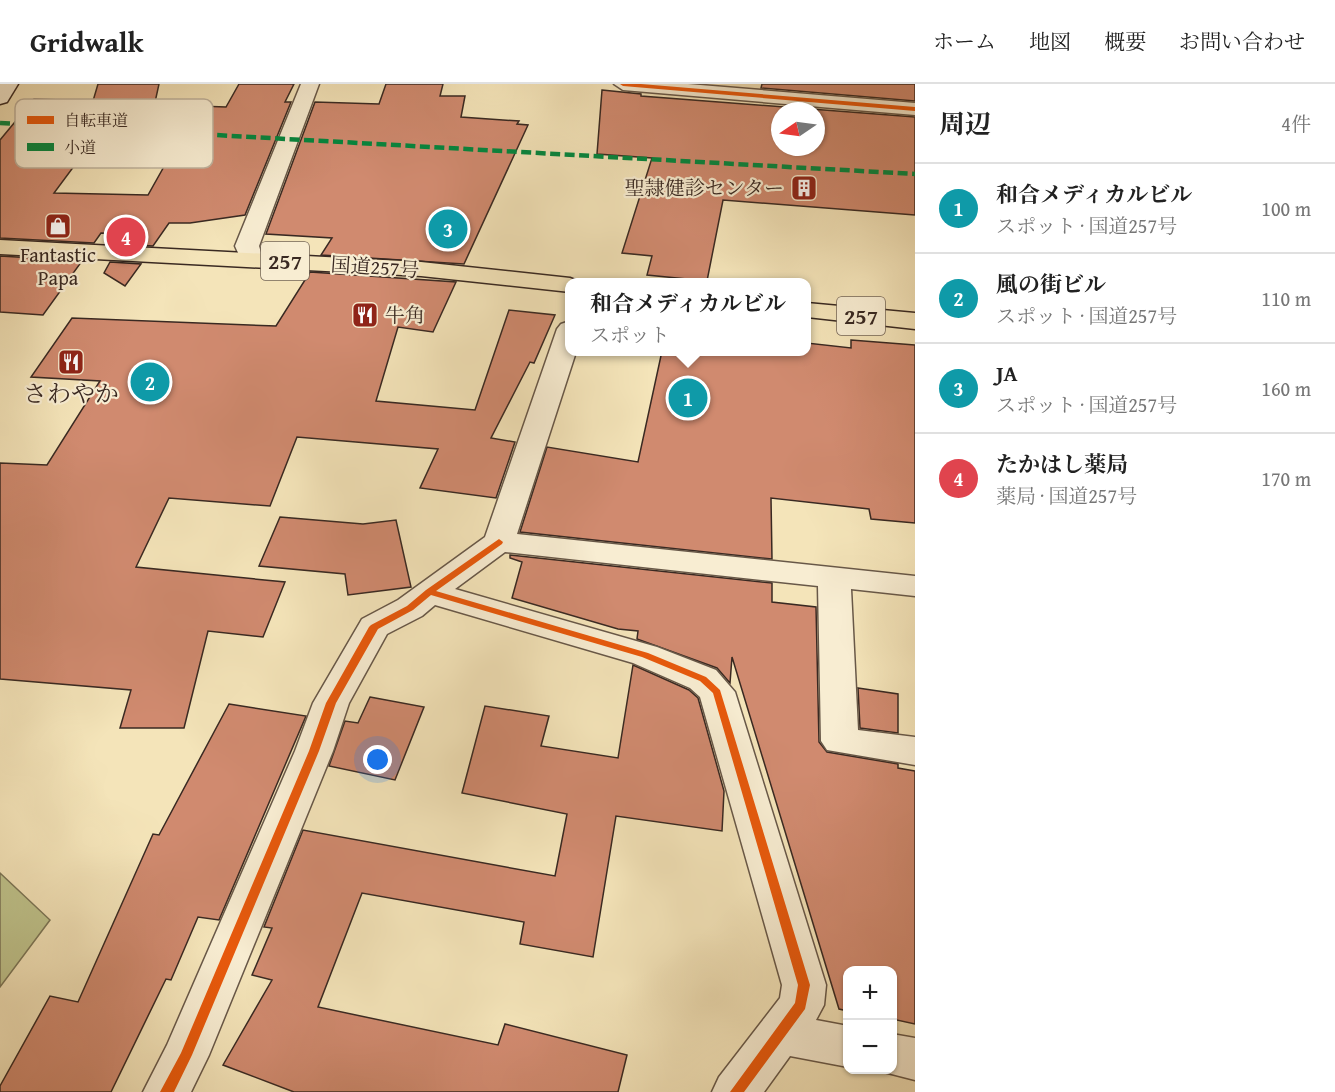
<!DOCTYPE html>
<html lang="ja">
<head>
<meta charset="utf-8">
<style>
  body { margin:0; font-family:"Gentium Book Plus","Noto Serif JP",serif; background:#f6f6f6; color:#222 }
  .controls { position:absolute; right:18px; bottom:18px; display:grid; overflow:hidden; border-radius:12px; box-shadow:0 2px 4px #0004 }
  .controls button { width:54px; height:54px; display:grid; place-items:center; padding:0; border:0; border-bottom:2px solid #e0e0e0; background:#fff; color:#222; font:30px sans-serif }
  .compass { position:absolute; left:771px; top:18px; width:54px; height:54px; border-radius:50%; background:#fff; box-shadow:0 2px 4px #0004; rotate:257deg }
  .you { position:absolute; left:378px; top:676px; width:21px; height:21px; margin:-15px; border:4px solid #fff; border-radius:50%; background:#1a73e8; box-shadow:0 0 0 9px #1a73e833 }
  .badge { display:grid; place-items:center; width:39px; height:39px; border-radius:50%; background:#8f2418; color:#fff; font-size:20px; font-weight:700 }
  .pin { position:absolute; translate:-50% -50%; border:3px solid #fff; box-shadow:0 2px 6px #0006 }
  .popup { position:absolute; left:565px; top:194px; width:246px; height:78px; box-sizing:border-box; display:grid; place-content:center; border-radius:12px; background:#fff; filter:drop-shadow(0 2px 4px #0005); font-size:20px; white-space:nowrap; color:#767676 }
  .popup b { font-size:22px; color:#222 }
  .popup::after { content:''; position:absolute; left:50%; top:100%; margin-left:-12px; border:12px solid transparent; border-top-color:#fff }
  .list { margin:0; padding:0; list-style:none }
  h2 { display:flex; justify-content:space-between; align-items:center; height:78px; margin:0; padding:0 24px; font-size:26px }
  h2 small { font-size:20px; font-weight:400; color:#767676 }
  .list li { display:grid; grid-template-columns:39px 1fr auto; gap:18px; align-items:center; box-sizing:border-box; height:90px; padding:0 24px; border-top:2px solid #e0e0e0 }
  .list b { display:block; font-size:22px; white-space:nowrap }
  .list p { margin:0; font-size:20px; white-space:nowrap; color:#767676 }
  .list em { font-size:20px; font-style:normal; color:#767676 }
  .map { position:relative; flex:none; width:915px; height:1008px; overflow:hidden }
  header { display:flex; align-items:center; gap:36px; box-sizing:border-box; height:84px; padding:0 30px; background:#fff; border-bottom:2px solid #e0e0e0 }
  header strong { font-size:28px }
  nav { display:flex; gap:33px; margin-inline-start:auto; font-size:21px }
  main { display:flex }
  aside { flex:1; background:#fff }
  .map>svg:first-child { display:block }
  .green { fill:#bfc38c; stroke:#7c7657; stroke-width:1.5 }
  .building { fill:#d08a6f; stroke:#392922; stroke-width:1.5; fill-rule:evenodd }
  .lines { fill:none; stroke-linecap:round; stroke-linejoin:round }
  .street-casing { stroke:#685848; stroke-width:3 }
  .secondary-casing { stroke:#392922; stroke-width:3 }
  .highway-casing { stroke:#392922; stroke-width:3 }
  .street { fill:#f8edd2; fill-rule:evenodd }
  .secondary { fill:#f8edd2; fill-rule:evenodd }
  .highway { fill:#f4e4b9; fill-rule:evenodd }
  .quiet { stroke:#00873e; stroke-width:4.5; stroke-dasharray:10 4.5; stroke-linecap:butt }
  .cycleway-casing { stroke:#f8edd2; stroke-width:4 }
  .cycleway { fill:#e8590c; fill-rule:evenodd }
  .labels { text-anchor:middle; stroke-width:4.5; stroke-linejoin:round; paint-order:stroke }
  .far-poi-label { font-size:20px; fill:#392922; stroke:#f8edd2; text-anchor:end }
  .far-street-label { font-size:20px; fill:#392922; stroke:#f8edd2 }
  .shield { fill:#f8edd2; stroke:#726457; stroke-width:1.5 }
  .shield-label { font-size:22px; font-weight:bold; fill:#392922 }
  .poi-label { font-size:24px; fill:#392922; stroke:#f8edd2 }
  .key { fill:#f8edd2; stroke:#bfb29d; stroke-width:1.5 }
  .key-label { font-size:16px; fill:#392922 }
</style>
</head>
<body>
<header>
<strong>Gridwalk</strong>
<nav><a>ホーム</a><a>地図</a><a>概要</a><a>お問い合わせ</a></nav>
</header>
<main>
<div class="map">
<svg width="915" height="1008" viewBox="0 0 915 1008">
  <rect width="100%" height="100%" fill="#f4e4b9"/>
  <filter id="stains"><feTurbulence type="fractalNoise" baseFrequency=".00333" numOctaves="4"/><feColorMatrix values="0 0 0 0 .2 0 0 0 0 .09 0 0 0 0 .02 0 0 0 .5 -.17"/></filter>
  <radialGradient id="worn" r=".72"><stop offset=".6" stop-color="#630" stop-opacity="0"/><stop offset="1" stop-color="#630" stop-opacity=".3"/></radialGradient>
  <path class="green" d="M0 789 50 836 0 903Z"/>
  <g class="building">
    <path d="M98 0H159L150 41 106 39 54 109 148 111 198 22 226 23 239 0H294L285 18H291L245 131 190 139H169L153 162 120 160 125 150 101 149 94 159 0 154V56L34 15 93 17Z"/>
    <path d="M386 0H443L440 12H465L461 33 519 37 517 40 528 41 464 180 321 171 332 154 266 150 315 18 379 20Z"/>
    <path d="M762 0H915V17L761 4Z"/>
    <path d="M602 6 641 10V12L915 33V131L723 116 707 197 647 191 652 172 622 169 652 74 597 70ZM780 27H816V63H780Z"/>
    <path d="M0 172 82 177 43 231 0 228Z"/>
    <path d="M110 178 141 180 125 202 104 189Z"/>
    <path d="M310 188 456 198 433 248 398 243 376 317 475 326 509 226 555 231 534 279 530 278 491 354 515 358 496 414 420 404 438 365 297 353 270 422 169 414 136 483 285 498 263 553 208 547 184 644H120L131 606 0 595V379L47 381 100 297 31 293 72 234 276 242Z"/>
    <path d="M851 256 915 261V439L871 435 869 425 771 414 772 475 520 448 547 363 638 378 662 267H807V259L851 264Z"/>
    <path d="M280 433 363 440 396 436 411 503 348 511 345 490 259 482Z"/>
    <path d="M510 471 772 499V518L816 523 819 658 827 668 898 680V684L915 687V940L892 935V886H848V927L839 925 732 573 730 599 717 584 637 555 638 547 618 545 512 514 522 478 510 474Z"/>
    <path d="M633 581 689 606 698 614 724 707 722 747 616 732 593 873 520 860 524 838 362 809 318 923 498 961 505 940 627 971 618 1008H294L223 981 272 896 252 891 272 844 264 843 303 746 555 792 567 730 462 709 485 622 549 632 541 662 618 674Z"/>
    <path d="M858 604 898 610V649L860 644Z"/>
    <path d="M370 613 424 623 395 696 329 682 345 637 358 639Z"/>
    <path d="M229 620 306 632 219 836 198 833 171 896 166 895 111 1008H0V1002L50 912 78 918 153 750 159 751Z"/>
  </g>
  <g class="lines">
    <defs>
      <g id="street">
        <path d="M301 0H319L259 162 263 175 259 180H243L235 162Z"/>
        <path d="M614 0H688L915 19V31L623 6Z"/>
        <path d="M570 237V268H576L517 450 915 492V512L851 505 858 646 915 653V681L827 666 821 657 818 502 505 468 455 505 657 563 716 586 735 608 826 901 824 921 816 936 848 942V983L790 972 764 1008H712L719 993 780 914 782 901 700 613 690 604 633 579 435 521 422 532 387 550 349 619 333 667 209 971 191 1008H143L167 961 295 667 313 619 362 535 398 516 485 453 557 245 561 240Z"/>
        <path d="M892 950 915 954V996L876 986H892Z"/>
      </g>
      <path id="secondary" d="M0 0H18L7 18 0 20Z"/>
      <g id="highway">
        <path d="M0 156 421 178 570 194 580 198H570V208L421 192 0 170Z"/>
        <path d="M807 219 915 229V245L807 233Z"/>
      </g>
    </defs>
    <use href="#street" class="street-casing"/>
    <use href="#secondary" class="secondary-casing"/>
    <use href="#highway" class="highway-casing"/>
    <use href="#street" class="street"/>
    <use href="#secondary" class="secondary"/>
    <use href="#highway" class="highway"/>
    <path class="quiet" d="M0 39 915 90"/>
    <defs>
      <g id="cycleway">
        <path d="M620 0H641L915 23V27L623 2Z"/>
        <path d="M499 455 503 458 502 460 436 507 648 569 706 593 720 606 810 901 805 925 744 1008H730L795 919 798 901 713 609 700 597 642 573 431 511 413 526 378 545 336 619 319 667 192 971 174 1008H160L181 969 309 667 326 619 369 543 371 541 407 522 426 506Z"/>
      </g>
    </defs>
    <use href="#cycleway" class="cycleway-casing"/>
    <use href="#cycleway" class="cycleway"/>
  </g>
  <defs>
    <symbol id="building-square" viewBox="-11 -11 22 22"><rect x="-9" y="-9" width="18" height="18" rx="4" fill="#8f2418" stroke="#f8edd2"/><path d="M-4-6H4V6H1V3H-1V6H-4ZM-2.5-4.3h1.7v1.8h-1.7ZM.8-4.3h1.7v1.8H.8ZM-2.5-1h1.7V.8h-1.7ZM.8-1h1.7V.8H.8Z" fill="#fff"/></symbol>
    <symbol id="shop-square" viewBox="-11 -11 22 22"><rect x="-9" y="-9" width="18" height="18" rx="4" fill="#8f2418" stroke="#f8edd2"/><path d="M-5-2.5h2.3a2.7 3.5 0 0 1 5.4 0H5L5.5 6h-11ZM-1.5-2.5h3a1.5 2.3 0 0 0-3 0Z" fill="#fff"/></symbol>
    <symbol id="restaurant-square" viewBox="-11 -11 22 22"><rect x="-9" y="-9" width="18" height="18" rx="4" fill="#8f2418" stroke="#f8edd2"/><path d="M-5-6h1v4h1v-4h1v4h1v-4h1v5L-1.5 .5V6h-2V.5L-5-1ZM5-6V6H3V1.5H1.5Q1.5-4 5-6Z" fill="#fff"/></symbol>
  </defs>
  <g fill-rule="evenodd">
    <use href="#building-square" x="789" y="89" width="30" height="30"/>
    <use href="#shop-square" x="43" y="127" width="30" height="30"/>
    <use href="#restaurant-square" x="350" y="216" width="30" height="30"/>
    <use href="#restaurant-square" x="56" y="263" width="30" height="30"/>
  </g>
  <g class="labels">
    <g class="far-poi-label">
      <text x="784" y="111">聖隷健診センター</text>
      <text x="58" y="178" text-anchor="middle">Fantastic<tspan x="58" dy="23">Papa</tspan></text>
      <text x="385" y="238" text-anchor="start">牛角</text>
    </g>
    <g class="far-street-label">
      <text transform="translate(375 183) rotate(4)" y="7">国道257号</text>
    </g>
    <g class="shield">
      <rect x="261" y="158" width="48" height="38" rx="4.5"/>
      <rect x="837" y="213" width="48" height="38" rx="4.5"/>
    </g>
    <g class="shield-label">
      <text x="285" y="185">257</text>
      <text x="861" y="240">257</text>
    </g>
    <g class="poi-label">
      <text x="71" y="318">さわやか</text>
    </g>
  </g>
  <rect x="15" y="15" width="198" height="69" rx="9" class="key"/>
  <rect x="27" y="32" width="27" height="8" fill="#e8590c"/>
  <rect x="27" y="59" width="27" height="8" fill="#00873e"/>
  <g class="key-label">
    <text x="64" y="42">自転車道</text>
    <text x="64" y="69">小道</text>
  </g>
  <rect width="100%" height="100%" filter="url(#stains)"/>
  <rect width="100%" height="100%" fill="url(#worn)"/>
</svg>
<div class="controls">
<button>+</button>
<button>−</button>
</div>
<svg class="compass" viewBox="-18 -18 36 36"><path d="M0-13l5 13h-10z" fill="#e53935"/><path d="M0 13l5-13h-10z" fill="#767676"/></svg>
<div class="you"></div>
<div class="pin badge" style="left:688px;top:314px;background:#0f9aa8">1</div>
<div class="popup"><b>和合メディカルビル</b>スポット</div>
<div class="pin badge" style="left:150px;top:298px;background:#0f9aa8">2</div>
<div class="pin badge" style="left:448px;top:145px;background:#0f9aa8">3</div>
<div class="pin badge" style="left:126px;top:153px;background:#e0444e">4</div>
</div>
<aside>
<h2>周辺<small>4件</small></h2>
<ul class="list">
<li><span class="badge" style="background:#0f9aa8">1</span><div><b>和合メディカルビル</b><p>スポット · 国道257号</p></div><em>100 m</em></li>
<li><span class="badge" style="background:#0f9aa8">2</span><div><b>風の街ビル</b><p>スポット · 国道257号</p></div><em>110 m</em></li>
<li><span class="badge" style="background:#0f9aa8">3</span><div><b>JA</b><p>スポット · 国道257号</p></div><em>160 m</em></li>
<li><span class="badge" style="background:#e0444e">4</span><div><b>たかはし薬局</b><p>薬局 · 国道257号</p></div><em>170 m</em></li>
</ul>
</aside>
</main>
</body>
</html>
